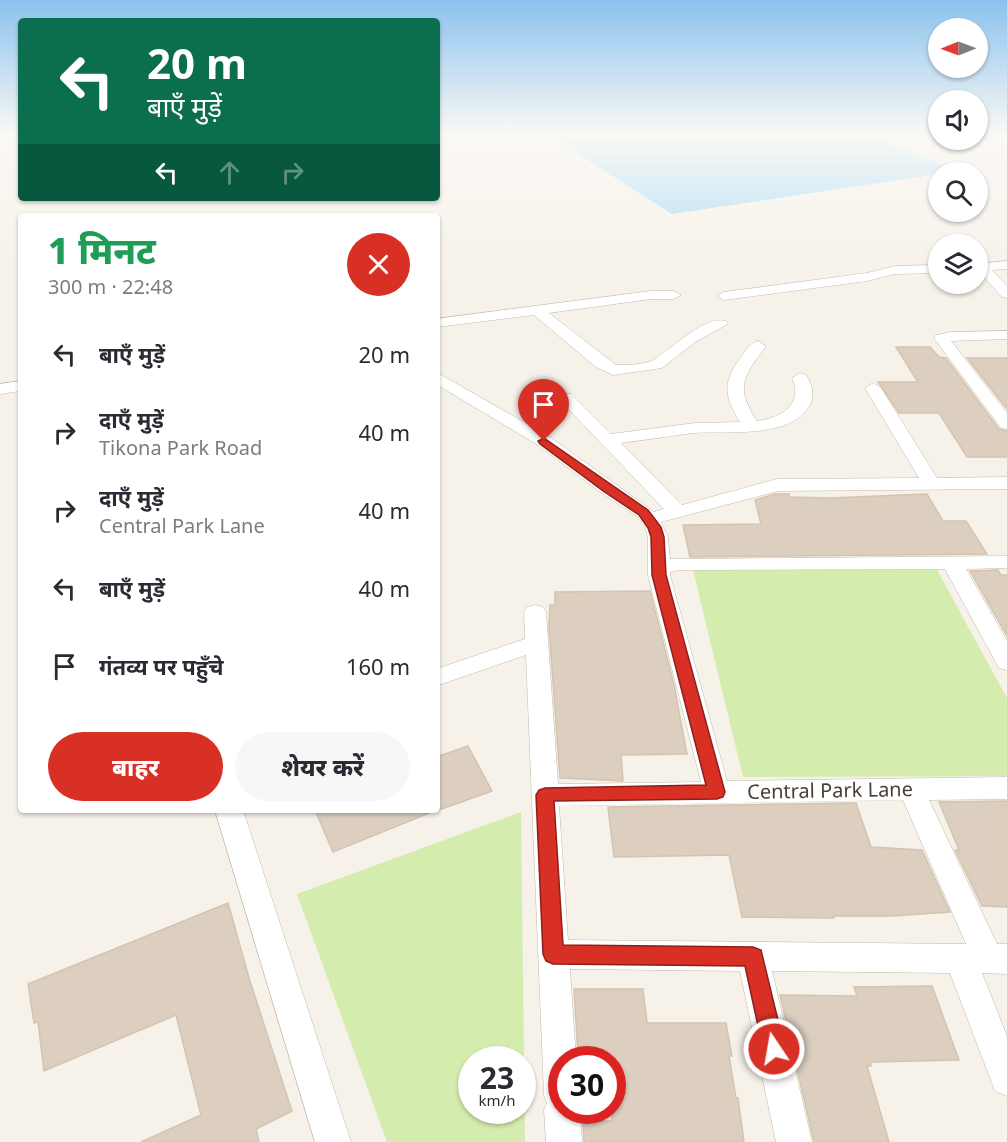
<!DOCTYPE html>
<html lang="hi">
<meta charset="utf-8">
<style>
body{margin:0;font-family:"Noto Sans","Noto Sans Devanagari",sans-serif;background:#f7f7f7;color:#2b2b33;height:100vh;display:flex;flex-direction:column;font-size:22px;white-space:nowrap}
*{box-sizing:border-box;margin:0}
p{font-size:20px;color:#7c7c81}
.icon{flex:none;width:33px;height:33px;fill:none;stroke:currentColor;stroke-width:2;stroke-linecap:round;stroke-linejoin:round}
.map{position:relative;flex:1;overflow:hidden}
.panel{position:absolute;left:18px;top:213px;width:422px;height:600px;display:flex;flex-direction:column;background:#fff;border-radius:6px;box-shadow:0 2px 4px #0004}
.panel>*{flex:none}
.banner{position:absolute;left:18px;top:18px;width:422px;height:183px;border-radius:6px;box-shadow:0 2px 4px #0004;background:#0b6e4f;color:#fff;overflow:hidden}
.needle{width:39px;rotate:269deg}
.tools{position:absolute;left:928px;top:18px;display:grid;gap:12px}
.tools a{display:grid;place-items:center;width:60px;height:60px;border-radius:50%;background:#fff;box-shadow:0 2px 4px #0004;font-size:30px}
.speed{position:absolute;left:458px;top:1046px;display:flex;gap:12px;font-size:30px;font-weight:700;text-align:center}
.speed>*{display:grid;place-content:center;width:78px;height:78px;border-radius:50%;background:#fff;box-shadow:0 2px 4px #0004;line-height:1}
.speed small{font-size:15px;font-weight:400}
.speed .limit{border:9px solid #d22;background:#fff;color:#111}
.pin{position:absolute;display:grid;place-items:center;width:51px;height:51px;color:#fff;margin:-62px -26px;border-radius:50% 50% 50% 0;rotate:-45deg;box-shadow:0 0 6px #0007}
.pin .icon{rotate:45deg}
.me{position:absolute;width:66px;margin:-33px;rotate:348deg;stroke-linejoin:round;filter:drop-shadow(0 0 4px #0008)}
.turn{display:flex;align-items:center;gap:21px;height:126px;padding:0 30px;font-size:27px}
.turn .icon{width:78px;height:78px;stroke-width:2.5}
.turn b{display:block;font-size:42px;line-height:51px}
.lanes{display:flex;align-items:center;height:57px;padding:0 30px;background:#0003;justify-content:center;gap:30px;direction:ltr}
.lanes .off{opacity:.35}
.round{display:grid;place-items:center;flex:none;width:63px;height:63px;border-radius:32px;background:#f7f7f7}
.summary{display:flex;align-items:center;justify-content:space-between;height:102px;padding:0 30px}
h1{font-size:36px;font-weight:800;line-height:45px;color:#1e9e55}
.primary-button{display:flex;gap:12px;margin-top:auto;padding:12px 30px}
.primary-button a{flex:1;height:69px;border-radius:36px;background:#d93025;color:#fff;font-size:24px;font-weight:800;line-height:69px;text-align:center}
.primary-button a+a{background:#f7f7f7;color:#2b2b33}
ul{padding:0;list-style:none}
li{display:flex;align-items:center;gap:18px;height:78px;padding:0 30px}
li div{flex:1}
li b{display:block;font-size:22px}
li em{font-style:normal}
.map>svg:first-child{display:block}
.green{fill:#d4edae;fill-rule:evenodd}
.water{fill:#a0d8f7}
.building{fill:#dccfc0;stroke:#d4c4af;stroke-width:1.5}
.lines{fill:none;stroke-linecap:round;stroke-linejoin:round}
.street-casing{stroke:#c2b9aa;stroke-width:1}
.street{fill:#fff;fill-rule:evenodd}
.route{fill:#d93025;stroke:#8d1f18;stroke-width:1.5}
.labels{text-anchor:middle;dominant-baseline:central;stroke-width:4.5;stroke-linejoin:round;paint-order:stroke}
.near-street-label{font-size:20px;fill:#4a4136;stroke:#fff}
</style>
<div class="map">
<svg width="1007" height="1142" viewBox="0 0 1007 1142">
<rect width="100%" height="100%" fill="#f6f1e9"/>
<path class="green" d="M 693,570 L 937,570 L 1007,698 L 1007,776 L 743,777 Z
M 521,812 L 525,1142 L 387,1142 L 297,894 ZM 471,1059 L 522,1059 L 522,1110 L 471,1110 Z"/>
<path class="water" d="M 547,134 L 867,134 L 958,171 L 672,214 Z"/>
<path class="building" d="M 896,347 L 930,347 L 939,357 L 946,358 L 999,429 L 1007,431 L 1007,457 L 967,457 L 939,413 L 899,413 L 878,382 L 918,382 Z
M 967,358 L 1007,358 L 1007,409 Z
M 775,494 L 789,494 L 789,497 L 830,498 L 927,494 L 943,521 L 966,521 L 987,554 L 690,557 L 683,525 L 761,524 L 755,500 Z
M 998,570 L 1001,575 L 1007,575 L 1007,636 L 970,571 Z
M 650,591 L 674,685 L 687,754 L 621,755 L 623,781 L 560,778 L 549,627 L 550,605 L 555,605 L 555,592 Z
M 468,746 L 492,791 L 436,811 L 436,757 Z
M 1007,801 L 1007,907 L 982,906 L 955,850 L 959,850 L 939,802 Z
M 856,803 L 871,847 L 922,850 L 950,912 L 892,916 L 833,916 L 834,918 L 742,917 L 729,855 L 614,857 L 608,807 Z
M 315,810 L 434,810 L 434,811 L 333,852 Z
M 228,903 L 249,978 L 292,1111 L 256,1129 L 259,1142 L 141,1142 L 201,1115 L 176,1015 L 44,1071 L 38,1022 L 34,1023 L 28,984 Z
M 932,986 L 959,1060 L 870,1062 L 871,1066 L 867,1066 L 889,1142 L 814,1142 L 780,995 L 857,996 L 854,987 Z
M 574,989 L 643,989 L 647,1023 L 726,1023 L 732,1056 L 729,1056 L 736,1098 L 738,1098 L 744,1142 L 584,1142 L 583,1121 L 612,1121 L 612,1054 L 578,1054 Z"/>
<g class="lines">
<defs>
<path id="street" d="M 1007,261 L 1007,269 L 992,270 L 1007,286 L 1007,298 L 1002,297 L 978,270 L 978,264 Z
M 939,265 L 939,273 L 895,274 L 867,281 L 724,300 L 717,296 L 724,292 L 867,273 L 895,266 Z
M 651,291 L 674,291 L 681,295 L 674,299 L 651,299 L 549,313 L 616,365 C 626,365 644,365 653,360 C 672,350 703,315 726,321 L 728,324 L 695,342 L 662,368 L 613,375 L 596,367 L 534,315 L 436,327 L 436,319 Z
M 1007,331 L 1007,339 L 951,341 L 1007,413 L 1007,429 L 1001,428 L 934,338 L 936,335 L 951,332 Z
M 758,341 L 766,346 C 744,376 734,386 757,421 C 781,418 804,404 792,378 L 800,373 L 806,375 C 812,384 815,394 810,405 C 790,440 727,430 694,433 C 669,436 645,440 621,443 L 682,505 L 777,479 L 919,478 L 865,388 L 873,383 L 881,388 L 937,478 L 1007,477 L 1007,489 L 778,491 L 661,522 L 668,537 L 670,559 L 1007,556 L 1007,568 L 966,569 L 1007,641 L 1007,670 L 999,668 L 945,569 L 678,570 L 670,572 L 670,575 L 727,781 L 1007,777 L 1007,799 L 929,800 L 997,944 L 1007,944 L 1007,974 L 982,973 L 1007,1036 L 1007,1096 L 995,1091 L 950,973 L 772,971 L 812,1142 L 776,1142 L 740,971 L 570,969 L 576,1059 L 561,1059 L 561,1110 L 580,1110 L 582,1142 L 546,1142 L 544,1110 L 547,1103 L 544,1095 L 526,655 L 436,686 L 436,669 L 525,639 L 524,612 L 527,607 L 535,605 L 543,607 L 546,612 L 558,784 L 701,782 L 648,575 L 648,537 L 645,527 L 637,516 L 600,492 L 538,445 L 436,384 L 436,372 L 550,437 L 654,512 L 664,509 L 557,397 L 559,394 L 571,394 L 611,434 L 695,423 L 740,422 C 724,396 722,382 741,357 C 746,350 750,343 758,341 ZM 903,800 L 966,944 L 568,940 L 559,806 Z
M 21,381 L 21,391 L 0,394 L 0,384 Z
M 215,810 L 243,810 L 351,1142 L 315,1142 Z"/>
</defs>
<use href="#street" class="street-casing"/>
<use href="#street" class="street"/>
</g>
<linearGradient id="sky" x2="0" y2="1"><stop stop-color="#8bc2ee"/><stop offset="0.46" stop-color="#fbf9f5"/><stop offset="1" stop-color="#fbf9f5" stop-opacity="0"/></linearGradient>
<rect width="1007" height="293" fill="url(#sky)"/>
<path class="route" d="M 544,438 L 648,510 L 661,527 L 664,537 L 666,575 L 725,792 L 723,797 L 717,799 L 554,801 L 563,945 L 753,947 L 761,950 L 785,1049 L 781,1057 L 774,1060 L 766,1057 L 763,1049 L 745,966 L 553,964 L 546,961 L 543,954 L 536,795 L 539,790 L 545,788 L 706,785 L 652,575 L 651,537 L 648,528 L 639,515 L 603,491 L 540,444 L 538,441 Z"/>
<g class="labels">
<g class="near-street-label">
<text transform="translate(830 790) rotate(-1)">Central Park Lane</text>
</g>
</g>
</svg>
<div class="tools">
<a><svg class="needle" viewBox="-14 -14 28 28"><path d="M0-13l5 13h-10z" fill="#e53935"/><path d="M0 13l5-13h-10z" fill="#7c7c81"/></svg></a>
<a><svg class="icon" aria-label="sound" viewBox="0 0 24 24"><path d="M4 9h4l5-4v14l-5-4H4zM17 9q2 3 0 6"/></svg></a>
<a><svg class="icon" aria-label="search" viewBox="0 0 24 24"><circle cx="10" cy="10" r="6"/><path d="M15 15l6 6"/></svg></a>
<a><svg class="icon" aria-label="layers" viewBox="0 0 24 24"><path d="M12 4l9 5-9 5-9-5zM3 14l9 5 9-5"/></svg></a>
</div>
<div class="speed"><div>23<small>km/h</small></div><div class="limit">30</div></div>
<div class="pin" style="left:544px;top:441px;background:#d93025"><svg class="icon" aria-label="arrive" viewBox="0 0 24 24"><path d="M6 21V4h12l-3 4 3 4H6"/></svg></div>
<svg class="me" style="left:774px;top:1049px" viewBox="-20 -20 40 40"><circle r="17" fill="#d93025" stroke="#fff" stroke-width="3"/><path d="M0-11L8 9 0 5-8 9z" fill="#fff"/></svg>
<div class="banner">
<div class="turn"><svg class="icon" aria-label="left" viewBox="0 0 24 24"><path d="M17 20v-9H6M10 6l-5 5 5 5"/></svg><div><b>20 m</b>बाएँ मुड़ें</div></div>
<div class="lanes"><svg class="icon" aria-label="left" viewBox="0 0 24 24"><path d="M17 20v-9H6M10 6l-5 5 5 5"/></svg><svg class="icon off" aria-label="ahead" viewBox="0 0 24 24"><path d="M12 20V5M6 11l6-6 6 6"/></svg><svg class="icon off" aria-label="right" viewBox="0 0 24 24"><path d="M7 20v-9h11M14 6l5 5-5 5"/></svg></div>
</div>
<section class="panel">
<div class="summary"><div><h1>1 मिनट</h1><p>300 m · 22:48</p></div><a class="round" style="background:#d93025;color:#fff"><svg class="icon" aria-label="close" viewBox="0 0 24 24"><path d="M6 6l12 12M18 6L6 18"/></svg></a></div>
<ul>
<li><svg class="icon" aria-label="left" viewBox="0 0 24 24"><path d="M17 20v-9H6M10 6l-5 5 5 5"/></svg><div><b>बाएँ मुड़ें</b></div><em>20 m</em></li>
<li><svg class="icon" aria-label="right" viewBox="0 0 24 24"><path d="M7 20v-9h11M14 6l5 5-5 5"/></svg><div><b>दाएँ मुड़ें</b><p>Tikona Park Road</p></div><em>40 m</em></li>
<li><svg class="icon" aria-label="right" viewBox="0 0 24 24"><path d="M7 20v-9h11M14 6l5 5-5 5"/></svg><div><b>दाएँ मुड़ें</b><p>Central Park Lane</p></div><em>40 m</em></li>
<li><svg class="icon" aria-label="left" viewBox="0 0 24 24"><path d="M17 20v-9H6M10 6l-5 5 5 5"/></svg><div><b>बाएँ मुड़ें</b></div><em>40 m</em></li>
<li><svg class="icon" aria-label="arrive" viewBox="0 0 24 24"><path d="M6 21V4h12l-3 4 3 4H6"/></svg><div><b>गंतव्य पर पहुँचे</b></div><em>160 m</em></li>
</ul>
<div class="primary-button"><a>बाहर</a><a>शेयर करें</a></div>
</section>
</div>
